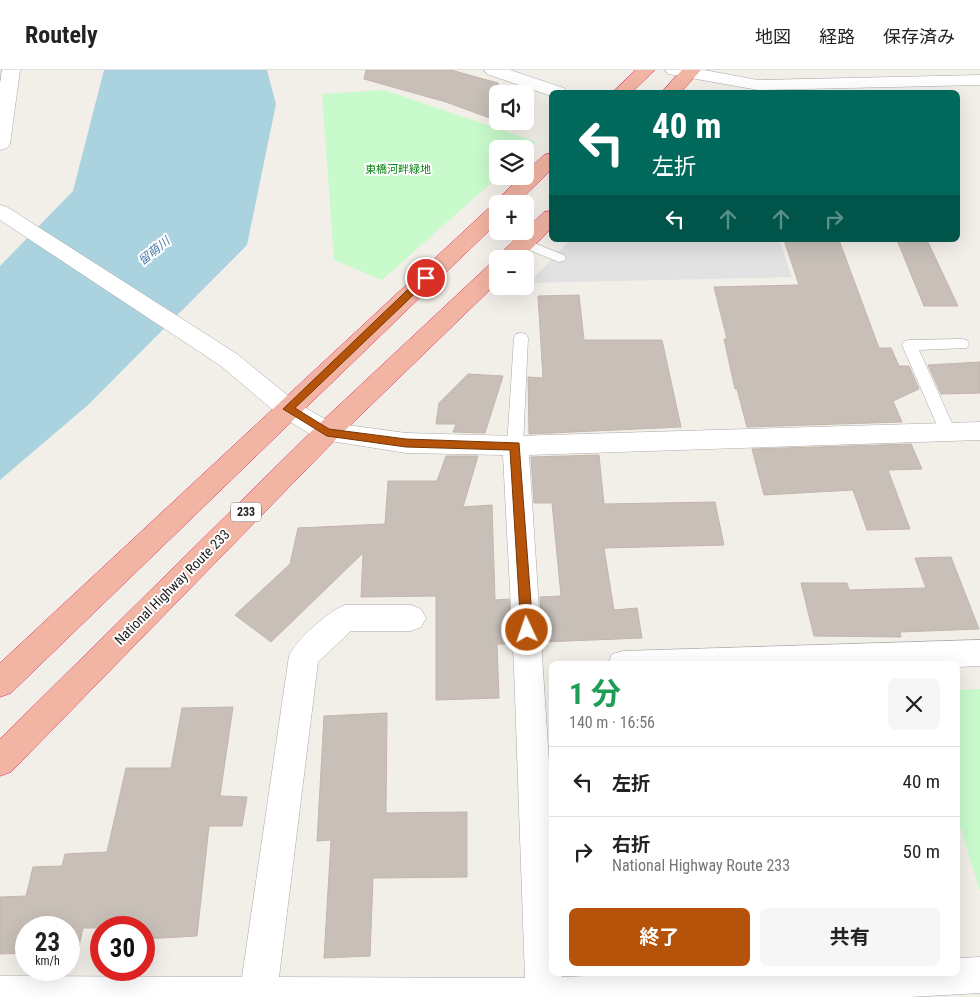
<!DOCTYPE html>
<html lang="ja">
<meta charset="utf-8">
<style>
body{margin:0;font-family:"Roboto Condensed","Noto Sans JP",sans-serif;background:#f6f6f6;color:#222;height:100vh;display:flex;flex-direction:column;font-size:19px;white-space:nowrap}
*{box-sizing:border-box;margin:0}
p{font-size:16px;color:#767676}
.icon{flex:none;width:28px;height:28px;fill:none;stroke:currentColor;stroke-width:2;stroke-linecap:round;stroke-linejoin:round}
.map{position:relative;flex:1;overflow:hidden}
.drawer{position:absolute;left:549px;top:591px;width:411px;height:315px;display:flex;flex-direction:column;background:#fff;border-radius:8px;box-shadow:0 5px 20px #0002}
.drawer>*{flex:none}
.hud{position:absolute;left:549px;top:20px;width:411px;height:152px;border-radius:8px;box-shadow:0 5px 20px #0002;background:#00695c;color:#fff;overflow:hidden}
.buttons{position:absolute;left:489px;top:15px;display:grid;gap:10px}
.buttons a{display:grid;place-items:center;width:45px;height:45px;border-radius:8px;background:#fff;box-shadow:0 5px 20px #0002;font-size:25px}
.speed{position:absolute;left:15px;top:846px;display:flex;gap:10px;font-size:25px;font-weight:700;text-align:center}
.speed>*{display:grid;place-content:center;width:65px;height:65px;border-radius:50%;background:#fff;box-shadow:0 5px 20px #0002;line-height:1}
.speed small{font-size:12px;font-weight:400}
.speed .limit{border:8px solid #d22;background:#fff;color:#111}
.pin{position:absolute;display:grid;place-items:center;width:42px;height:42px;color:#fff;margin:-21px;border:2px solid #fff;border-radius:50%;box-shadow:0 1px 5px #0007}
.me{position:absolute;width:55px;margin:-28px;rotate:357deg;stroke-linejoin:round;filter:drop-shadow(0 0 4px #0008)}
.turn{display:flex;align-items:center;gap:18px;height:105px;padding:0 20px;font-size:22px}
.turn .icon{width:65px;height:65px;stroke-width:2.5}
.turn b{display:block;font-size:35px;line-height:42px}
.lanes{display:flex;align-items:center;height:48px;padding:0 20px;background:#0003;justify-content:center;gap:25px;direction:ltr}
.lanes .off{opacity:.35}
.round{display:grid;place-items:center;flex:none;width:52px;height:52px;border-radius:8px;background:#f6f6f6}
.head{display:flex;align-items:center;justify-content:space-between;height:85px;padding:0 20px}
h1{font-size:30px;font-weight:700;line-height:38px;color:#1e9e55}
.action{display:flex;gap:10px;margin-top:auto;padding:10px 20px}
.action a{flex:1;height:58px;border-radius:8px;background:#b45309;color:#fff;font-size:20px;font-weight:700;line-height:58px;text-align:center}
.action a+a{background:#f6f6f6;color:#222}
ul{padding:0;list-style:none}
li{display:flex;align-items:center;gap:15px;height:70px;padding:0 20px;border-top:1px solid #e0e0e0}
li div{flex:1}
li b{display:block;font-size:19px}
li em{font-style:normal}
header{display:flex;align-items:center;gap:30px;box-sizing:border-box;height:70px;padding:0 25px;background:#fff;border-bottom:1px solid #e0e0e0}
header strong{font-size:24px}
nav{display:flex;gap:28px;margin-inline-start:auto;font-size:18px}
.map>svg:first-child{display:block}
.park{fill:#c8facc}
.parking{fill:#e2e2e2}
.water{fill:#aad3df}
.building{fill:#c7bfb8;stroke:#c4b6ab}
.lines{fill:none;stroke-linecap:round;stroke-linejoin:round}
.service-casing{stroke:#a9a9a9;stroke-width:1}
.minor-casing{stroke:#a9a9a9;stroke-width:1}
.trunk-casing{stroke:#dc2a67;stroke-width:1}
.service{fill:#fff;fill-rule:evenodd}
.minor{fill:#fff;fill-rule:evenodd}
.trunk{fill:#f2b4a3;fill-rule:evenodd}
.route{fill:#b45309;stroke:#753606}
.labels{text-anchor:middle;dominant-baseline:central;stroke-width:4;stroke-linejoin:round;paint-order:stroke}
.far-park-label{font-size:11px;fill:#0c8416;stroke:#fff}
.far-water-label{font-size:12px;font-style:italic;fill:#4a7aab;stroke:#fff}
.shield{fill:#fff;stroke:#646464;stroke-width:1}
.shield-label{font-size:12px;font-weight:bold;fill:#222}
.street-label{font-size:14px;fill:#222;stroke:#fff}
</style>
<header>
<strong>Routely</strong>
<nav><a>地図</a><a>経路</a><a>保存済み</a></nav>
</header>
<div class="map">
<svg width="980" height="927" viewBox="0 0 980 927">
<rect width="100%" height="100%" fill="#f2efe9"/>
<path class="park" d="M 384,20 L 537,72 L 525,83 L 525,79 L 498,79 L 499,106 L 382,210 L 334,190 L 322,24 Z
M 980,619 L 980,821 L 958,750 L 958,620 Z"/>
<path class="parking" d="M 570,170 L 779,170 L 792,207 L 529,213 Z"/>
<path class="water" d="M 104,0 L 267,0 L 276,34 L 247,175 L 88,335 L 0,410 L 0,196 L 73,121 Z"/>
<path class="building" d="M 366,0 L 451,0 L 498,13 L 498,51 L 446,32 L 364,9 Z
M 784,170 L 839,170 L 879,278 L 891,278 L 899,296 L 909,296 L 919,319 L 893,331 L 902,352 L 747,357 L 737,319 L 735,319 L 724,269 L 727,269 L 714,217 L 799,215 Z
M 897,170 L 927,170 L 958,236 L 924,236 Z
M 579,225 L 584,270 L 662,270 L 681,357 L 529,364 L 528,307 L 543,308 L 538,226 Z
M 980,292 L 980,323 L 941,324 L 928,295 Z
M 468,304 L 503,306 L 485,363 L 453,362 L 456,354 L 436,354 L 439,333 Z
M 911,374 L 922,399 L 888,400 L 910,459 L 867,460 L 853,420 L 764,425 L 752,379 Z
M 599,385 L 604,434 L 715,432 L 724,475 L 604,478 L 614,540 L 637,538 L 642,568 L 543,572 L 540,527 L 561,526 L 552,433 L 534,433 L 531,387 Z
M 446,386 L 478,386 L 463,437 L 492,435 L 495,530 L 509,529 L 511,574 L 497,574 L 499,628 L 436,630 L 436,526 L 361,527 L 363,483 L 271,572 L 235,545 L 290,494 L 298,458 L 385,454 L 388,411 L 437,411 Z
M 951,487 L 979,559 L 900,562 L 901,567 L 814,566 L 801,513 L 847,513 L 849,520 L 926,518 L 915,488 Z
M 233,637 L 220,726 L 247,727 L 242,756 L 209,756 L 197,866 L 144,869 L 144,858 L 83,858 L 78,881 L 69,882 L 69,858 L 26,858 L 26,883 L 0,884 L 0,827 L 26,826 L 33,797 L 62,796 L 65,784 L 107,782 L 126,698 L 171,698 L 182,638 Z
M 387,643 L 386,743 L 467,742 L 467,807 L 373,808 L 370,886 L 324,888 L 331,770 L 317,771 L 324,646 Z"/>
<g class="lines">
<defs>
<path id="service" d="M 524,169 L 564,185 L 566,188 L 564,191 L 559,192 L 519,176 L 517,173 L 519,170 Z
M 521,263 L 526,264 L 528,268 L 523,376 L 521,380 L 515,382 L 509,380 L 507,376 L 514,268 L 516,264 Z
M 962,269 L 967,270 L 969,274 L 967,278 L 919,280 L 956,362 L 954,366 L 948,368 L 942,366 L 940,362 L 902,275 L 904,271 L 909,270 Z"/>
<path id="minor" d="M 2,0 L 20,0 L 10,74 L 7,78 L 0,80 L 0,14 Z
M 484,0 L 510,0 L 564,18 L 567,22 L 551,22 L 551,26 L 487,4 Z
M 665,0 L 704,0 L 758,10 L 980,5 L 980,15 L 758,20 L 674,5 L 668,4 Z
M 0,135 L 7,137 L 237,284 L 297,333 L 332,353 L 406,363 L 515,366 L 980,352 L 980,370 L 529,385 L 551,723 L 551,904 L 561,904 L 562,907 L 636,904 L 958,904 L 958,888 L 980,887 L 980,923 L 910,927 L 0,927 L 0,906 L 242,907 L 289,586 C 297,569 327,542 345,535 L 411,535 L 421,539 L 426,548 L 421,557 L 411,561 L 351,561 L 318,592 L 279,907 L 525,908 L 514,597 L 503,385 L 406,383 L 318,369 L 279,345 L 221,296 L 0,150 Z
M 980,570 L 980,596 L 958,597 L 958,594 L 608,594 L 612,584 L 623,581 Z"/>
<path id="trunk" d="M 636,0 L 655,0 L 632,22 L 613,22 Z
M 682,0 L 701,0 L 681,22 L 662,22 Z
M 551,83 L 551,100 L 516,134 L 498,134 L 498,152 L 11,623 L 0,627 L 0,593 L 491,136 L 494,135 L 497,130 L 521,106 L 525,106 L 525,103 L 544,85 Z
M 551,141 L 551,159 L 521,189 L 498,190 L 500,184 L 544,142 Z
M 498,192 L 498,212 L 336,369 L 11,702 L 0,706 L 0,669 L 318,355 L 490,194 Z"/>
</defs>
<use href="#service" class="service-casing"/>
<use href="#minor" class="minor-casing"/>
<use href="#trunk" class="trunk-casing"/>
<use href="#service" class="service"/>
<use href="#minor" class="minor"/>
<use href="#trunk" class="trunk"/>
</g>
<path class="route" d="M 426,205 L 430,208 L 429,210 L 295,338 L 329,359 L 406,369 L 519,373 L 533,560 L 531,564 L 527,565 L 522,564 L 521,560 L 510,380 L 406,377 L 327,366 L 283,339 L 422,206 Z"/>
<g class="labels">
<g class="far-park-label">
<text x="398" y="99">東橋河畔緑地</text>
</g>
<g class="far-water-label">
<text transform="translate(154 181) rotate(-39)">留萌川</text>
</g>
<rect class="shield" x="231" y="432.5" width="30" height="19" rx="4"/>
<g class="shield-label">
<text x="246" y="442">233</text>
</g>
<g class="street-label">
<text transform="translate(172 517) rotate(-45)">National Highway Route 233</text>
</g>
</g>
</svg>
<div class="buttons">
<a><svg class="icon" aria-label="sound" viewBox="0 0 24 24"><path d="M4 9h4l5-4v14l-5-4H4zM17 9q2 3 0 6"/></svg></a>
<a><svg class="icon" aria-label="layers" viewBox="0 0 24 24"><path d="M12 4l9 5-9 5-9-5zM3 14l9 5 9-5"/></svg></a>
<a>+</a>
<a>−</a>
</div>
<div class="speed"><div>23<small>km/h</small></div><div class="limit">30</div></div>
<div class="pin" style="left:426px;top:208px;background:#d93025"><svg class="icon" aria-label="arrive" viewBox="0 0 24 24"><path d="M6 21V4h12l-3 4 3 4H6"/></svg></div>
<svg class="me" style="left:527px;top:560px" viewBox="-20 -20 40 40"><circle r="17" fill="#b45309" stroke="#fff" stroke-width="3"/><path d="M0-11L8 9 0 5-8 9z" fill="#fff"/></svg>
<div class="hud">
<div class="turn"><svg class="icon" aria-label="left" viewBox="0 0 24 24"><path d="M17 20v-9H6M10 6l-5 5 5 5"/></svg><div><b>40 m</b>左折</div></div>
<div class="lanes"><svg class="icon" aria-label="left" viewBox="0 0 24 24"><path d="M17 20v-9H6M10 6l-5 5 5 5"/></svg><svg class="icon off" aria-label="ahead" viewBox="0 0 24 24"><path d="M12 20V5M6 11l6-6 6 6"/></svg><svg class="icon off" aria-label="ahead" viewBox="0 0 24 24"><path d="M12 20V5M6 11l6-6 6 6"/></svg><svg class="icon off" aria-label="right" viewBox="0 0 24 24"><path d="M7 20v-9h11M14 6l5 5-5 5"/></svg></div>
</div>
<section class="drawer">
<div class="head"><div><h1>1 分</h1><p>140 m · 16:56</p></div><a class="round"><svg class="icon" aria-label="close" viewBox="0 0 24 24"><path d="M6 6l12 12M18 6L6 18"/></svg></a></div>
<ul>
<li><svg class="icon" aria-label="left" viewBox="0 0 24 24"><path d="M17 20v-9H6M10 6l-5 5 5 5"/></svg><div><b>左折</b></div><em>40 m</em></li>
<li><svg class="icon" aria-label="right" viewBox="0 0 24 24"><path d="M7 20v-9h11M14 6l5 5-5 5"/></svg><div><b>右折</b><p>National Highway Route 233</p></div><em>50 m</em></li>
</ul>
<div class="action"><a>終了</a><a>共有</a></div>
</section>
</div>
